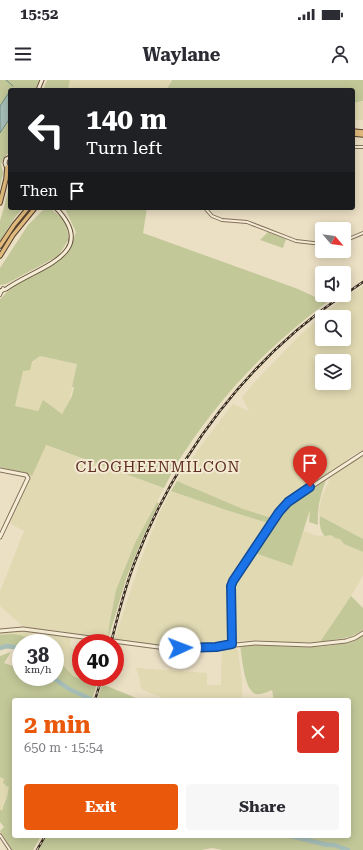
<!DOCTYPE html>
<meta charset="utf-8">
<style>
body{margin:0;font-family:"Roboto Serif",serif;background:#f7f7f7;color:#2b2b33;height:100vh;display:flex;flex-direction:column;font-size:15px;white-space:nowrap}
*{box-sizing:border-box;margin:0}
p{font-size:13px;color:#7c7c81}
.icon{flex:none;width:22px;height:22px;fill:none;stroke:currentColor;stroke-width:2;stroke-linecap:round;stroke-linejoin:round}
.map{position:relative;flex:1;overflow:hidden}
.drawer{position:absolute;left:12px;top:618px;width:339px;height:140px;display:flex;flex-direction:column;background:#fff;border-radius:4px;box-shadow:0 2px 10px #0003}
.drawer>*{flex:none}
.banner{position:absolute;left:8px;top:8px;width:347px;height:122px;border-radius:4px;box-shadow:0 2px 10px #0003;background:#202124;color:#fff;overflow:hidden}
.needle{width:26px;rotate:118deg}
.fabs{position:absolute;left:315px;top:142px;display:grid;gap:8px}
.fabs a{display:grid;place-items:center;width:36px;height:36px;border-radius:4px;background:#fff;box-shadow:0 2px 10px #0003;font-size:20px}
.speed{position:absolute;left:12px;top:554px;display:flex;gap:8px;font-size:20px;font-weight:700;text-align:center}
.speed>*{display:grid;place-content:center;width:52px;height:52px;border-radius:50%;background:#fff;box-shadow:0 2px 10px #0003;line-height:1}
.speed small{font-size:10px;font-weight:400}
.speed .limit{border:6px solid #d22;background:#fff;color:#111}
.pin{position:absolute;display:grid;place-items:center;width:34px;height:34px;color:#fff;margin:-41px -17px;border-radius:50% 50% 50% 0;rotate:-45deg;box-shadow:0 0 4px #0007}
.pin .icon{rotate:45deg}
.me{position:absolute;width:44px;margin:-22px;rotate:88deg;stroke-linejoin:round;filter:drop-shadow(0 0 3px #0008)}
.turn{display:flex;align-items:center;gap:14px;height:84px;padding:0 12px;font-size:18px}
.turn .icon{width:52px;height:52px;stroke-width:2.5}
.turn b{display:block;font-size:28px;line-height:34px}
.then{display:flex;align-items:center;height:38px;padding:0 12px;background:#0003;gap:8px;font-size:15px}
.round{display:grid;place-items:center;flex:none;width:42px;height:42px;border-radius:4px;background:#f7f7f7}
.headline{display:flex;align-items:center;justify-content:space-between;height:68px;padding:0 12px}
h1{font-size:24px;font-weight:700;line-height:30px;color:#ea580c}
.cta{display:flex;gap:8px;margin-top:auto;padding:8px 12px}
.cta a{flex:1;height:46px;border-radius:4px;background:#ea580c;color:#fff;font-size:16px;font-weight:700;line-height:46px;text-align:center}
.cta a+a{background:#f7f7f7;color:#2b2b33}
.status{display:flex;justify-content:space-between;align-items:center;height:28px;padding:0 20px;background:#fff;direction:ltr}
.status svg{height:11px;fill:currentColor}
header{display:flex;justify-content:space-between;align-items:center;height:52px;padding:0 12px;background:#fff;font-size:18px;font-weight:700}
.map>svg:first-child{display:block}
.farmland{fill:#e0d9b2;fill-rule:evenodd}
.green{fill:#c3c899;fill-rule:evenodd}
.water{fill:#a6beb7;stroke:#6d8c84}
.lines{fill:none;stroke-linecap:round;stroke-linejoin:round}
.stream{stroke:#6d8c84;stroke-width:1}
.river{stroke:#a6beb7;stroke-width:4.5}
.minor-casing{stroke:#84715c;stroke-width:4}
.tertiary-casing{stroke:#84715c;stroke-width:5}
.secondary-casing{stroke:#66533f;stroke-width:5}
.trunk-casing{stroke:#524030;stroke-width:5.5}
.minor{stroke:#f6edd6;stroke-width:2}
.tertiary{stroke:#f6edd6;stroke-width:3}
.secondary{stroke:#f6edd6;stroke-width:3}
.trunk{stroke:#e0ba7c;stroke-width:3.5}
.rail-casing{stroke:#352a1f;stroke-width:2.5}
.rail{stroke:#f3ead3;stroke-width:1;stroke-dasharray:3;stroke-linecap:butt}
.route-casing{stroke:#114b97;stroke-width:10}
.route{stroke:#1a73e8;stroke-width:7}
.labels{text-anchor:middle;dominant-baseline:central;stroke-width:4;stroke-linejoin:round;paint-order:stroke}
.quarter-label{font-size:15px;letter-spacing:1px;fill:#5f2e21;stroke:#f3ead3}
</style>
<div class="status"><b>15:52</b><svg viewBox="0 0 49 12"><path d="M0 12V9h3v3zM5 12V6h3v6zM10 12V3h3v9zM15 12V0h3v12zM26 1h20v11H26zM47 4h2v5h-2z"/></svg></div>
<header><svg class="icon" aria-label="menu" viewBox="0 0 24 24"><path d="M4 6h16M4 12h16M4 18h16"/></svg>Waylane<svg class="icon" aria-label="person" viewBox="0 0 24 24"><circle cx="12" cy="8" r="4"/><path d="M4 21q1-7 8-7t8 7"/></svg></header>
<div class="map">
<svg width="363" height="770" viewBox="0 0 363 770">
<rect width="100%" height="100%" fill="#ebdfc4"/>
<path class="farmland" d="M 70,0 L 171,0 L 165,10 L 68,10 Z
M 363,22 L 363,40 L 353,40 L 353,23 Z
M 363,206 L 363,370 L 352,375 L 341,385 L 282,425 L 272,438 L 243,429 L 177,401 L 203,363 L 233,324 L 249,331 L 242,317 L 253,304 L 297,258 L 326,232 L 347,216 ZM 322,237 L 344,237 L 344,259 L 322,259 ZM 322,281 L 344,281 L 344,303 L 322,303 Z
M 40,276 L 77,284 L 70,319 L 62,334 L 43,321 L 38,331 L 15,326 L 23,291 Z
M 45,365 L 164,408 L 135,463 L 116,510 L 109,546 L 108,559 L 25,548 L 0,526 L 0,512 L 24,451 L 10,443 Z
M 363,374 L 363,459 L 319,435 L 321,419 L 331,396 Z
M 171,411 L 226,430 L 268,443 L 230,501 L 229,542 L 230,557 L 226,563 L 213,565 L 163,566 L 140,564 L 115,558 L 140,482 L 159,434 Z
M 303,451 L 317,456 L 331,455 L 340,459 L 344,464 L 363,472 L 363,495 L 351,516 L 320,562 L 279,562 L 259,560 L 235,561 L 234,548 L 235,502 L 255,473 L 292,486 Z
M 11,551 L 22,551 L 71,557 L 70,566 L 74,570 L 81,574 L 80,599 L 73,596 L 55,576 L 55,563 L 44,563 L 20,555 L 0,555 L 0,553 Z
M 233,566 L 238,570 L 242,601 L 242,620 L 167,620 L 141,609 L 140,599 L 136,588 L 207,593 L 207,605 L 221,605 L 222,567 Z
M 0,697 L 4,699 L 9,708 L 7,712 L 7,717 L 3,722 L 3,730 L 0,730 Z"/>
<path class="green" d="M 0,0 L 39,0 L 35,10 L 10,10 L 10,72 L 6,75 L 1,84 L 3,93 L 0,107 Z
M 47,0 L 70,0 L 68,10 L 43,10 Z
M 172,0 L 363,0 L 363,21 L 353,23 L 353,10 L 166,10 Z
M 10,105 L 10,128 L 23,128 L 16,136 L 0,161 L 0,141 Z
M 45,128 L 50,128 L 65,141 L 69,159 L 58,176 L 6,204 L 0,205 L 0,188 L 28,145 Z
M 66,128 L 147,128 L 143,153 L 298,209 L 326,222 L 326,223 C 269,266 225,311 185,371 C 177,382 171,395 164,408 L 46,365 L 32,396 L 28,394 L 0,387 L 0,219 L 6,213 L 15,205 L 54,184 L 66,175 L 70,170 L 76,152 L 65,129 ZM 40,276 L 77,284 L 72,307 L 74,307 L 72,316 L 62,334 L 43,320 L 38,331 L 15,326 L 23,291 L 30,290 L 32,282 Z
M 268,152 L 286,159 L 283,168 L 260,160 Z
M 325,399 L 326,400 C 320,415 317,429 318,445 L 309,442 L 310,430 L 292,486 L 255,473 L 282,432 L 281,431 L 296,418 Z
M 177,401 L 243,429 L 272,438 L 268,443 L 226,430 L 171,411 Z
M 157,422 L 159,423 L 143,457 L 127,496 L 108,559 L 109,546 L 116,510 L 135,463 Z
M 320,436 L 363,459 L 363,472 L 344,464 L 340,459 L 335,458 L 331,455 L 325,456 C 320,452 319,442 320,436 Z
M 351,516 L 363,528 L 363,550 L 350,557 L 320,562 Z
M 12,554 L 20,555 L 44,563 L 21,563 L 21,569 L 14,567 L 0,570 L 0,555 Z
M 363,555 L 363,770 L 348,770 L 335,765 L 345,770 L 223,770 L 212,768 L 201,770 L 39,770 L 46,756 L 349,756 L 349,620 L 274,620 L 272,610 C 267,612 261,615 256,614 C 244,611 242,576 240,565 C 279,564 329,575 363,555 Z
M 11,572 L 4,583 L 16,587 L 21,583 L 21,597 L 55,597 L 55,576 L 73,596 L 80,599 L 81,597 L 94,599 L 95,597 L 99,597 L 92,620 L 14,620 L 14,756 L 41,756 L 33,770 L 12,770 L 0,751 L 4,747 L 0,742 L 0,730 L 3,730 C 3,724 5,722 7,717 C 8,714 7,711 9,708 L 3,703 L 4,699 L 0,697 L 0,576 Z
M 102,604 L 141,620 L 97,620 Z"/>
<path class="water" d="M 10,11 L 10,38 L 0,53 L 0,26 Z"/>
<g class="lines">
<path class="stream" d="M 6,0 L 13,6"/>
<path class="river" d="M 0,568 L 6,566 L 21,568
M 52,597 L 69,609 L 93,620
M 291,756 L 327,765 L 334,765 L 348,770"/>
<defs>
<path id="minor" d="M 353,67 L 363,67
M 205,128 L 212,136 L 222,140 L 247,142 L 296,161 L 322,164
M 344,161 L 363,153
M 0,215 L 3,208
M 0,755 L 10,770"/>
<path id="tertiary" d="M 0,390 L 26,395 L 28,398 L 0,457
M 0,551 L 23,549 L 166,568 L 216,567 L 255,563 L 310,565 L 346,561 L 355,558 L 363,553
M 232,564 L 231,506 L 233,501 C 251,474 266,445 288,422 L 363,373"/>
<path id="secondary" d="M 38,10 L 42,0
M 10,77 L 6,79 L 5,83 L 6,86 L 10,88
M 0,211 L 6,209 C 36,187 101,175 56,128"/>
<path id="trunk" d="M 353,51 L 363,52
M 353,54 L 363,55
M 0,123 L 6,99 L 7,87
M 0,166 L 14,145 L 28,128
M 0,176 L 13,155 L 35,128"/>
</defs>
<use href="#minor" class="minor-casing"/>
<use href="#tertiary" class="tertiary-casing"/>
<use href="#secondary" class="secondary-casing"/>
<use href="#trunk" class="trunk-casing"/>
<use href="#minor" class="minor"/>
<use href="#tertiary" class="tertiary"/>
<use href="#secondary" class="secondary"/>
<use href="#trunk" class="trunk"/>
<defs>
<path id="rail" d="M 344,215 L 363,202
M 111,563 C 118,535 125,506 136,479 C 177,373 249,279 343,215
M 95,620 L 102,597
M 37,770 L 45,756"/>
</defs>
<use href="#rail" class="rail-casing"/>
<use href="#rail" class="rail"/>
</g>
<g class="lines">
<defs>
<path id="route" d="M 180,568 L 216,567 L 232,564 L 231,506 L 233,501 L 279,432 L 288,422 L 310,407"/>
</defs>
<use href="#route" class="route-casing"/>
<use href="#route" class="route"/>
</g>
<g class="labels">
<g class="quarter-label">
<text x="158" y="387">CLOGHEENMILCON</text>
</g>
</g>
</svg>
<div class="fabs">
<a><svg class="needle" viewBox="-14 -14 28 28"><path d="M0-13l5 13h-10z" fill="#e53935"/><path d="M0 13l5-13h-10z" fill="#7c7c81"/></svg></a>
<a><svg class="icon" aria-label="sound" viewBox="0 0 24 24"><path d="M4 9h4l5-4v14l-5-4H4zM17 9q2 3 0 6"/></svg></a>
<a><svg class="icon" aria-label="search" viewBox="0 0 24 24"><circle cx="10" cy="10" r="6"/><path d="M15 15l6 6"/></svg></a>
<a><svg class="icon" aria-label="layers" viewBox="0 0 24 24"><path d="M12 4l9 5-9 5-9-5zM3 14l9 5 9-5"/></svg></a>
</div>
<div class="speed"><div>38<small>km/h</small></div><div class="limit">40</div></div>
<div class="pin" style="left:310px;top:407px;background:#d93025"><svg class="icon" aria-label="arrive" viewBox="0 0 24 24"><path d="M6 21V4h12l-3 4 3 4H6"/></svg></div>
<svg class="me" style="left:180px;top:568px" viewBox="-20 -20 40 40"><circle r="19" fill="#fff"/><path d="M0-13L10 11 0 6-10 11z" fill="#1a73e8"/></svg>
<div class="banner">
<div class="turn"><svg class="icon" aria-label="left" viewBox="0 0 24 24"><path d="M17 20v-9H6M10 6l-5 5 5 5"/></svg><div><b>140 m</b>Turn left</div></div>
<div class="then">Then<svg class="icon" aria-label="arrive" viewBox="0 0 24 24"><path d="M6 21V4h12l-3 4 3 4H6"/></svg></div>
</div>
<section class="drawer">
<div class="headline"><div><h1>2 min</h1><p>650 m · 15:54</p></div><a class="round" style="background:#d93025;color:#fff"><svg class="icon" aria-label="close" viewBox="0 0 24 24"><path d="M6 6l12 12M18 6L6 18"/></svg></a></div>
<div class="cta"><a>Exit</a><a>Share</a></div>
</section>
</div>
